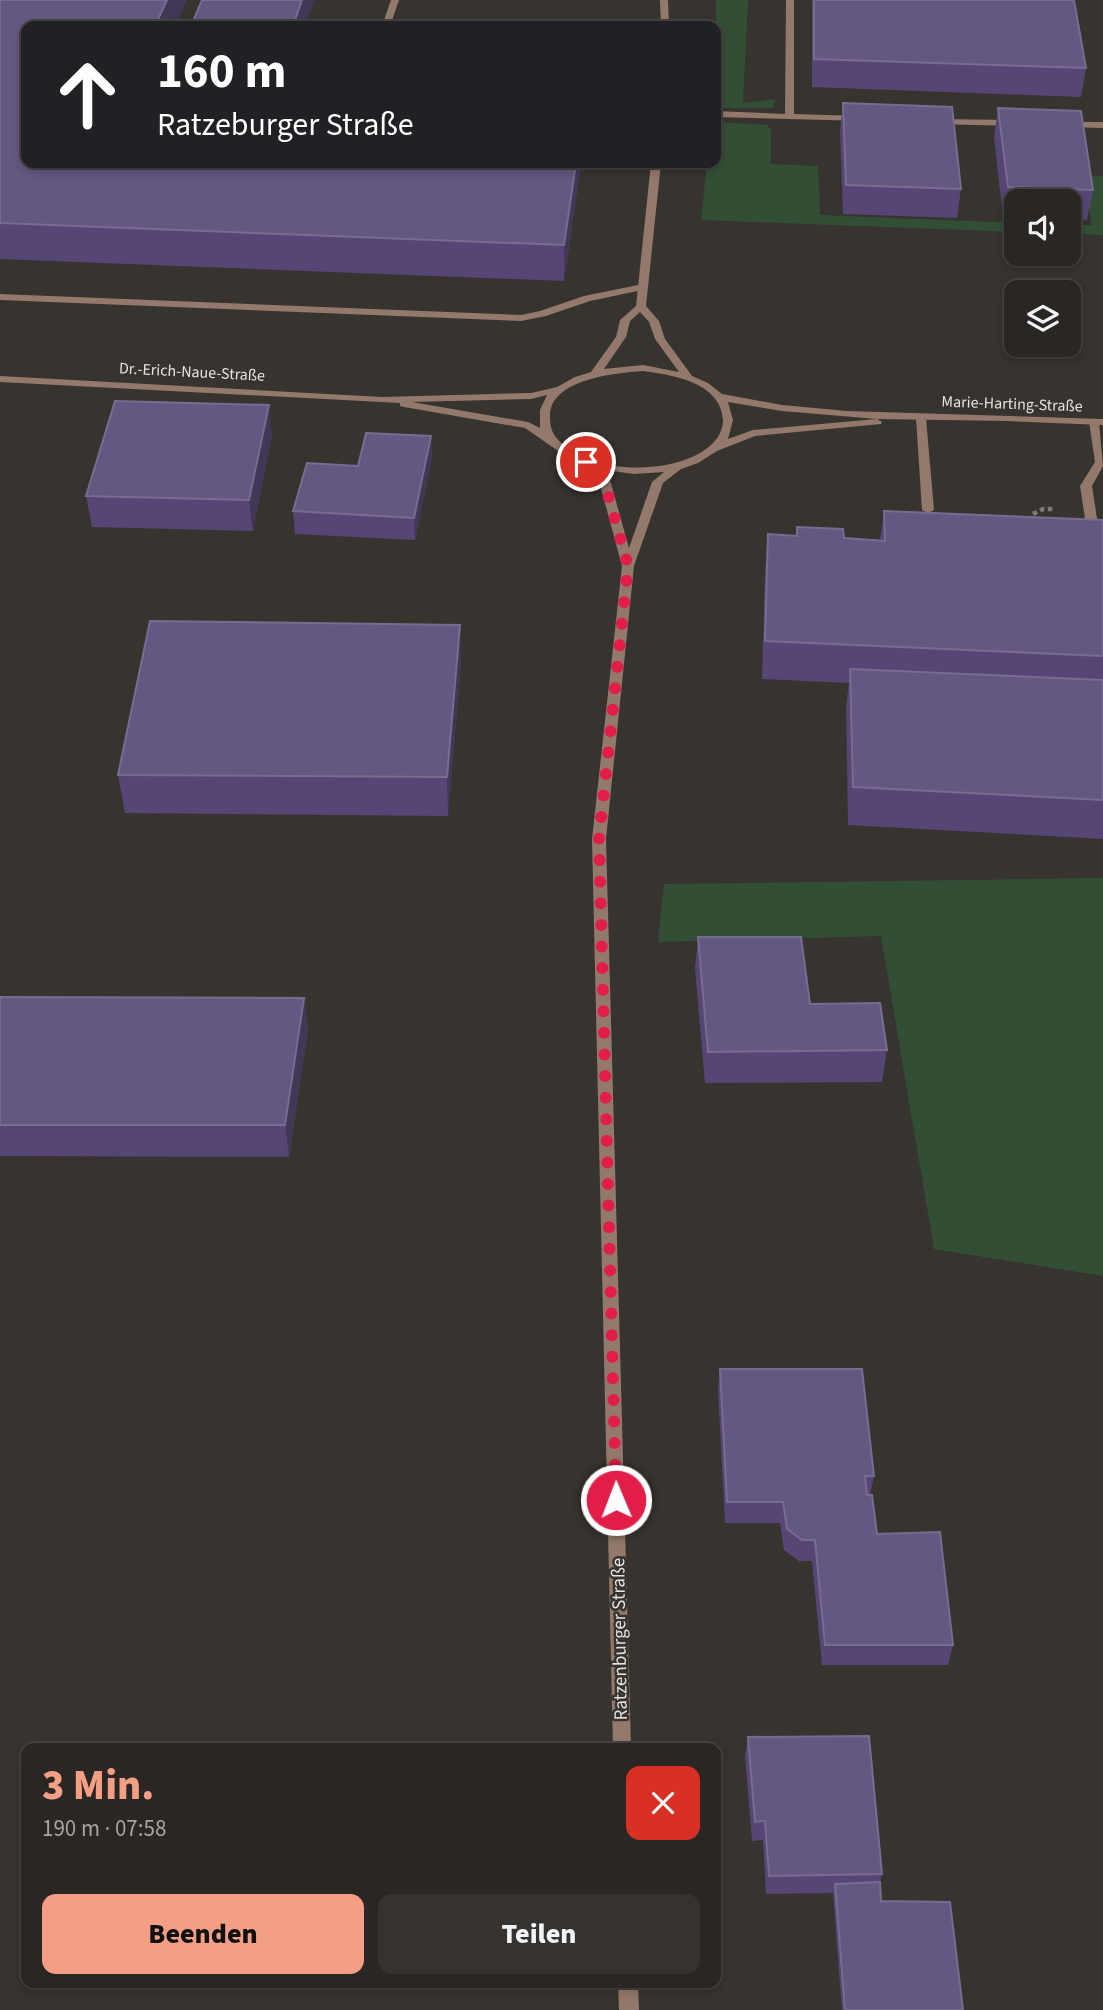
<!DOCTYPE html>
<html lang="de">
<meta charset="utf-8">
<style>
body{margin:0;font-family:"Source Sans 3",sans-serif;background:#353230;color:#f1f3f6;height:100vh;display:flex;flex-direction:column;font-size:26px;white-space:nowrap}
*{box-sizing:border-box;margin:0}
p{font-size:23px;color:#a5a5a6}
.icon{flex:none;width:38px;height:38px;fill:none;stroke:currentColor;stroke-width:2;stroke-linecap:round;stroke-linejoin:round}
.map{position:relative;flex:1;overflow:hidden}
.drawer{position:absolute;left:21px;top:1743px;width:700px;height:245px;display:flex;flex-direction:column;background:#292623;border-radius:14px;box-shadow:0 4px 10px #0003,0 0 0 2px #454341}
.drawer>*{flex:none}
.banner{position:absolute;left:21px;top:21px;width:700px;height:147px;border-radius:14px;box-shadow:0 4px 10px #0003,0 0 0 2px #454341;background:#202124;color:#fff;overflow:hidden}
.controls{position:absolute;left:1004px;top:189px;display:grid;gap:14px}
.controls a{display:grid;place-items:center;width:77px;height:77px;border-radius:14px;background:#292623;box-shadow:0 4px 10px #0003,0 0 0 2px #454341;font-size:35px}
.pin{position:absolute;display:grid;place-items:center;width:60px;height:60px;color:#fff;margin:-30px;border:4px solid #fff;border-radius:50%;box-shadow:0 2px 7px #0007}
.me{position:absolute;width:77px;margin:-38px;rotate:359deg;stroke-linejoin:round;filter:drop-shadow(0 0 5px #0008)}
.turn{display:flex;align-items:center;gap:24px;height:147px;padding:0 21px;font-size:32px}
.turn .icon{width:91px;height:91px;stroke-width:2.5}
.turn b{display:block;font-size:49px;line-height:60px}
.round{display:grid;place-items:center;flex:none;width:74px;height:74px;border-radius:14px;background:#353230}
.summary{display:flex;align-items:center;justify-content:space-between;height:119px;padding:0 21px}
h1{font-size:42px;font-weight:800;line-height:52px;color:#f39f85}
.button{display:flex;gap:14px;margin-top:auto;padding:14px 21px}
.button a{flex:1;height:80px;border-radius:14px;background:#f39f85;color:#111;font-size:28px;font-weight:800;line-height:80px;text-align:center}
.button a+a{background:#353230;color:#f1f3f6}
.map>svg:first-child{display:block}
.green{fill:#324f36}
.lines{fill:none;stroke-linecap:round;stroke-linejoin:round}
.path{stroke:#7e7b77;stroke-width:4.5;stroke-dasharray:4.5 3.5;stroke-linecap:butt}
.lane{fill:#93796b;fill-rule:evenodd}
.street{fill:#93796b;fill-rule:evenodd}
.wall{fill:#554676}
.shaded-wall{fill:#423755}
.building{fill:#645781;stroke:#786c90;stroke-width:2}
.route{stroke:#e11d48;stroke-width:12;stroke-dasharray:0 21.6}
.labels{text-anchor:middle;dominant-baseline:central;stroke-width:5;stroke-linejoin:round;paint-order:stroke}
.far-street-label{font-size:16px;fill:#e4e2df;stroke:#37332f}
.street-label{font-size:19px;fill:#e4e2df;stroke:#37332f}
</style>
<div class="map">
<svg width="1103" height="2010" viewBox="0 0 1103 2010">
<rect width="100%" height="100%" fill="#37332f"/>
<path class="green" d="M 716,0 L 748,0 L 743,103 L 775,99 L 772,108 L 716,108 Z
M 716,122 L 767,125 L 771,130 L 771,164 L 818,166 L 820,215 L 1017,223 L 1017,232 L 701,220 L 707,163 L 716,163 Z
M 1089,175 L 1103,176 L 1103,235 L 1069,233 L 1069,225 L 1092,225 L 1084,177 Z
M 1103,878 L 1103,1276 L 934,1249 L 881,936 L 658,942 L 664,884 Z"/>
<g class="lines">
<path class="path" d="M 1033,514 L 1043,509 L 1054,509"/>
<path class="lane" d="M 391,0 L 399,0 L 390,26 L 382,26 Z
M 786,0 L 794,0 L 794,114 L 860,116 L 865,119 L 863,121 L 716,117 L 716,111 L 785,114 Z
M 933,119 L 1014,120 L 1019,123 L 1014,126 L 936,124 L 931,121 Z
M 1063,122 L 1103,122 L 1103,128 L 1066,127 L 1061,124 Z
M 643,284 L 648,287 L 647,289 L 590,301 L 546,316 L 521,321 L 0,300 L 0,294 L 521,315 L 540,311 L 584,296 Z
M 921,415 L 926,418 L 934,510 L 928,513 L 922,510 L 916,418 Z
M 1094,419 L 1099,422 L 1103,466 L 1092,486 L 1100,538 L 1094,541 L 1088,538 L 1080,486 L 1095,462 L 1089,422 Z"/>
<path class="street" d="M 660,0 L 668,0 L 669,26 L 661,26 Z
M 651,163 L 661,163 L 646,306 L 659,321 L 665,339 L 692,376 L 708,383 L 722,394 L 782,405 L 847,411 L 1103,419 L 1103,425 L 1007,421 L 877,419 L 882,422 L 881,424 L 755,436 L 717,451 L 698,463 L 681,469 L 663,483 L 634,566 L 606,839 L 631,1748 L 613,1748 L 592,839 L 622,566 L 599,481 L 582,463 L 564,455 L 525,428 L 404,407 L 400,406 L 400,403 L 0,382 L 0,376 L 382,397 L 531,393 L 557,387 L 575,377 L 591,372 L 616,337 L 620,320 L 636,306 ZM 640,312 L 649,322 L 655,339 L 679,372 L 643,365 L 604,369 L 626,337 L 630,321 ZM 643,371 C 672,375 721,382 723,420 C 723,435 712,446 700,453 C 662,475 584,474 555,436 C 551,430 550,424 550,416 C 550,379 616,373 643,371 ZM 547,395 L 540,410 L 540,428 L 528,422 L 412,402 L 531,399 ZM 728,402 L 782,411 L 877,419 L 753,430 L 728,439 L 733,420 ZM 599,469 L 634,474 L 664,472 L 652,482 L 629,548 L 610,480 Z
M 618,1983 L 638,1983 L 639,2010 L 619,2010 Z"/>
</g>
<path class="wall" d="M 0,0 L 26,163 L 581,163 L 564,281 L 0,259 Z
M 812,0 L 1074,0 L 1086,68 L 1081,97 L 812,87 Z
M 843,103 L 961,189 L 957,218 L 843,214 L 840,131 Z
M 998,108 L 1093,190 L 1087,220 L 1069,219 L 1069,201 L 1017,201 L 1017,217 L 1003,217 L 994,137 Z
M 272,435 L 253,531 L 92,527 L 86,496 Z
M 431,436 L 432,458 L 415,540 L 295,534 L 293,511 Z
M 884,511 L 1103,520 L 1103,839 L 848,825 L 846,707 L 849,683 L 762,679 L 765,572 L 768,534 L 796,536 L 797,527 L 844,538 L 880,540 Z
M 461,663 L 448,816 L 125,813 L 118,775 Z
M 698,937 L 887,1050 L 882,1082 L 705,1083 L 695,969 Z
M 0,997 L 304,998 L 308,1030 L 289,1157 L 0,1156 Z
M 720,1369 L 874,1476 L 870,1495 L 877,1534 L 953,1645 L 948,1665 L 822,1665 L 812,1561 L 799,1561 L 784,1550 L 780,1523 L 725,1523 L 718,1390 Z
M 748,1737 L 882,1874 L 880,1882 L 881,1901 L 963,2010 L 842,2010 L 833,1893 L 766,1894 L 763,1840 L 752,1841 L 745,1756 Z"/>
<path class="shaded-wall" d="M 167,0 L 187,0 L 175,26 L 155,26 Z
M 302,0 L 314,0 L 305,26 L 293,26 Z
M 576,163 L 581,163 L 564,281 L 564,245 Z
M 269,405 L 272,435 L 253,531 L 249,500 Z
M 431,436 L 432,458 L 415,540 L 414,518 Z
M 460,625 L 461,663 L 448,816 L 447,777 Z
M 304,998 L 308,1030 L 289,1157 L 285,1125 Z"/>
<path class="building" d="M 0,0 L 167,0 L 155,26 L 26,26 L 26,163 L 576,163 L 564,245 L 0,223 Z
M 202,0 L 302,0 L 293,26 L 191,26 Z
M 814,0 L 1074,0 L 1086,68 L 814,59 Z
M 843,103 L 952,107 L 961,189 L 846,185 Z
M 998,108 L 1081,111 L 1093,190 L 1008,187 Z
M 115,401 L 269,405 L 249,500 L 86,496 Z
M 366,433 L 431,436 L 414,518 L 293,511 L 307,463 L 358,466 Z
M 884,511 L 1103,520 L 1103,656 L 765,641 L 768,534 L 797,536 L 797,527 L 843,529 L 844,538 L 885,541 Z
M 150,621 L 460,625 L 447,777 L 118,775 Z
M 850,669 L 1103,680 L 1103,800 L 853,787 Z
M 698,937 L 801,937 L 810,1004 L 880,1003 L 887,1050 L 708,1052 Z
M 0,997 L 304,998 L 285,1125 L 0,1125 Z
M 720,1369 L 862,1369 L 874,1476 L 865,1476 L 867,1495 L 872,1495 L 877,1534 L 940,1532 L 953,1645 L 825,1645 L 815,1540 L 802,1540 L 787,1529 L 783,1502 L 727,1502 Z
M 869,1736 L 882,1874 L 769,1876 L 765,1821 L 755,1822 L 748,1737 Z
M 880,1882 L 881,1901 L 950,1902 L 963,2010 L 845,2010 L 835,1884 Z"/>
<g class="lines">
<path class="route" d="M 586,462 L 604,480 L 628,566 L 599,839 L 616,1500"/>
</g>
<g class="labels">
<g class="far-street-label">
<text transform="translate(192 372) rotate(3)">Dr.-Erich-Naue-Straße</text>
<text transform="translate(1012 404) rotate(2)">Marie-Harting-Straße</text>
</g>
<g class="street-label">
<text transform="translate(620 1639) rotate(-91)">Ratzenburger Straße</text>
</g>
</g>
</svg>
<div class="controls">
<a><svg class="icon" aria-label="sound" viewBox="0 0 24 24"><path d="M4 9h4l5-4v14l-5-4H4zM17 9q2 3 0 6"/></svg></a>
<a><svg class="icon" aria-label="layers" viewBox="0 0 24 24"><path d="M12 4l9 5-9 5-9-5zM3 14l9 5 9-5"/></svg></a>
</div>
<div class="pin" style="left:586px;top:462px;background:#d93025"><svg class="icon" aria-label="arrive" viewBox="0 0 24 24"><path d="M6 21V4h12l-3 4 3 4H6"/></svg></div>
<svg class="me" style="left:616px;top:1500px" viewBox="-20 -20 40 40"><circle r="17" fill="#e11d48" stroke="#fff" stroke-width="3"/><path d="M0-11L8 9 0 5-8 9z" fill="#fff"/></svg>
<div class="banner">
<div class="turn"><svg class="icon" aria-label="ahead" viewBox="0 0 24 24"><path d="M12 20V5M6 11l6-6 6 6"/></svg><div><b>160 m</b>Ratzeburger Straße</div></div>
</div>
<section class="drawer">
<div class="summary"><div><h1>3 Min.</h1><p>190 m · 07:58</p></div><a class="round" style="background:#d93025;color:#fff"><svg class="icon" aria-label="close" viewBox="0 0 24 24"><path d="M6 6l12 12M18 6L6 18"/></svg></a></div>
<div class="button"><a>Beenden</a><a>Teilen</a></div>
</section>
</div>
